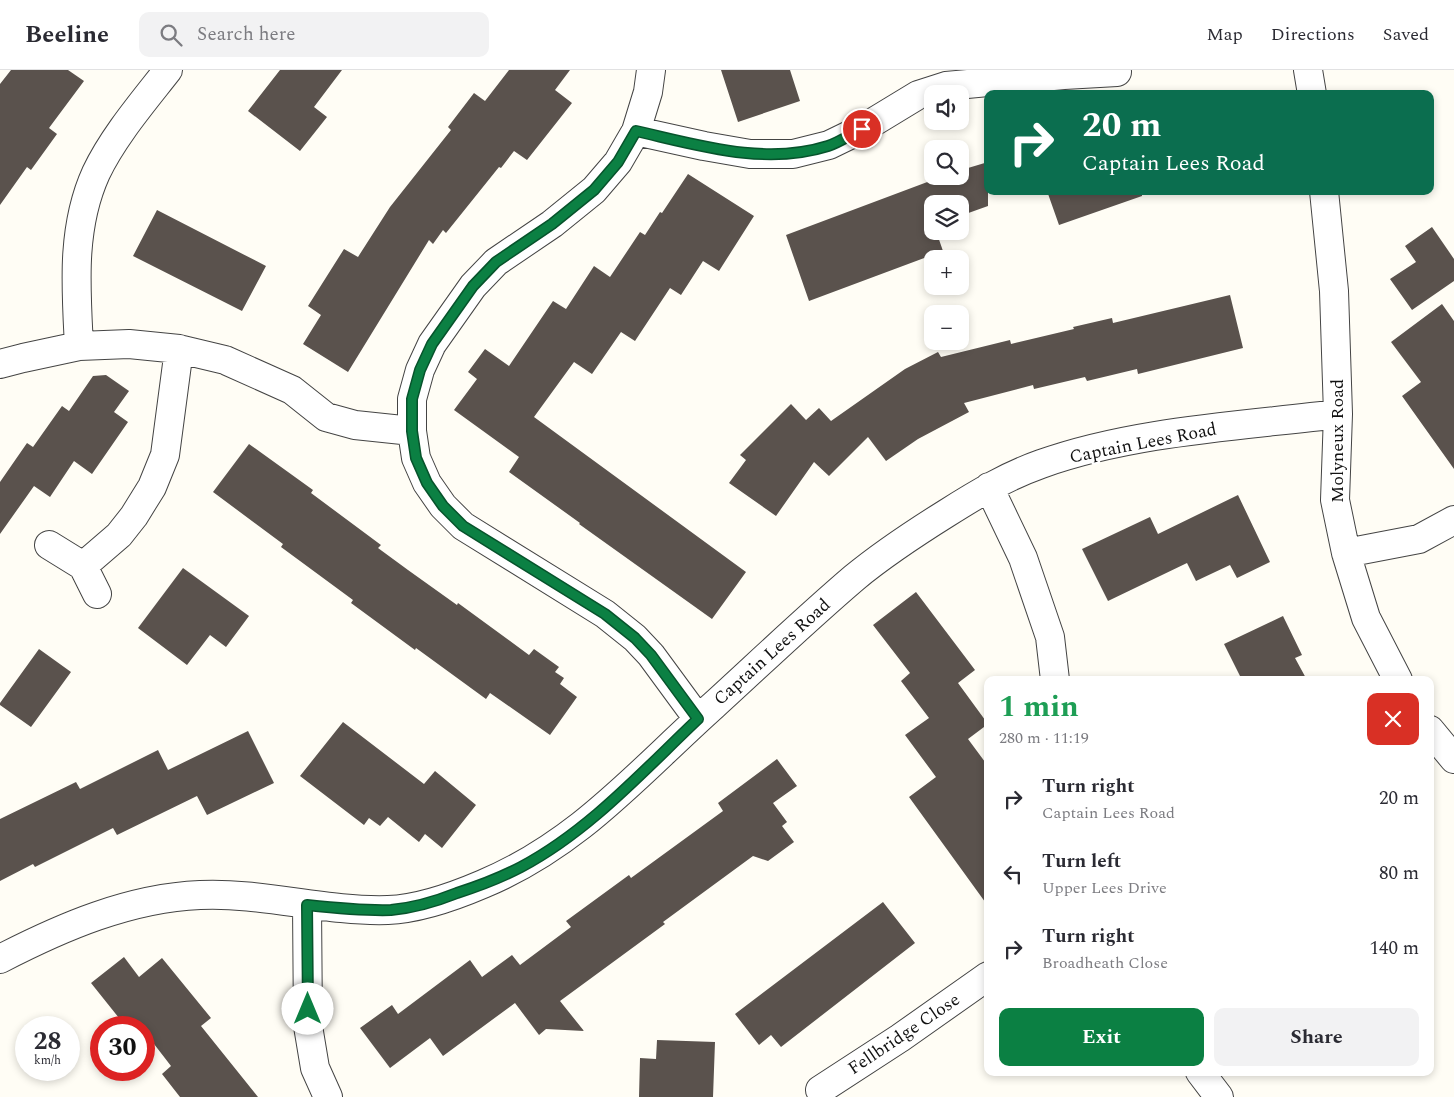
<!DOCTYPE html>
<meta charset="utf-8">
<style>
body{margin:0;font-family:Spectral,serif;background:#f2f2f3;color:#2b2b33;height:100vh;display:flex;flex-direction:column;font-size:19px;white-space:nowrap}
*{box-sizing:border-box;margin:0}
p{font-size:16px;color:#7c7c81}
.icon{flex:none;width:28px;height:28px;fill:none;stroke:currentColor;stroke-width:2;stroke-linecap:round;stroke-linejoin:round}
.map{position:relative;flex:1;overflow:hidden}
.details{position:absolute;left:984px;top:606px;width:450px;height:400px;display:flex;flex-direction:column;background:#fff;border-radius:10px;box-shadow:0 2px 8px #0003}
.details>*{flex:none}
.top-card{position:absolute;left:984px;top:20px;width:450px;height:105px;border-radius:10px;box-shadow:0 2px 8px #0003;background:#0b6e4f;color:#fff;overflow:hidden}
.controls{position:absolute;left:924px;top:15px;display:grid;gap:10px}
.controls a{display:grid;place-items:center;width:45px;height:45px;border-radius:10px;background:#fff;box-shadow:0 2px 8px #0003;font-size:25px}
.speed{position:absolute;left:15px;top:946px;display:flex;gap:10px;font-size:25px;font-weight:700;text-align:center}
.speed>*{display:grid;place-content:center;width:65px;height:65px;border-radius:50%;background:#fff;box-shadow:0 2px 8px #0003;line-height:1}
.speed small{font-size:12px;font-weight:400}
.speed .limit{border:8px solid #d22;background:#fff;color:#111}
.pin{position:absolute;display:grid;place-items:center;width:42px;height:42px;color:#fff;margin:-21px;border:2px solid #fff;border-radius:50%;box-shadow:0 1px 5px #0007}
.me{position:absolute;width:55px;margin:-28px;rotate:0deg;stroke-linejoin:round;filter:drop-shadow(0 0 4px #0008)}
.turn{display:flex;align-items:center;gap:18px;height:105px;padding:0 15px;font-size:22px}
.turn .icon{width:65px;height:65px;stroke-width:2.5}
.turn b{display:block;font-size:35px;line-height:42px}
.round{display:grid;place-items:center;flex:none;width:52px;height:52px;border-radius:10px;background:#f2f2f3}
.headline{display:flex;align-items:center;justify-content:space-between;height:85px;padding:0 15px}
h1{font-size:30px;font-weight:700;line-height:38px;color:#1e9e55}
.cta{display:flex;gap:10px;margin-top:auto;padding:10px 15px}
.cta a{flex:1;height:58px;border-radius:10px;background:#0b8043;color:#fff;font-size:20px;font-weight:700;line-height:58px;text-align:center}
.cta a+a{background:#f2f2f3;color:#2b2b33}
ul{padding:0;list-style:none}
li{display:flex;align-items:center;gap:15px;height:75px;padding:0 15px}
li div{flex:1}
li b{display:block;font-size:19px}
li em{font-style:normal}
header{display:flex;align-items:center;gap:30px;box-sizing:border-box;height:70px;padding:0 25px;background:#fff;border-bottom:1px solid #e1e1e2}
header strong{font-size:24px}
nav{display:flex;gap:28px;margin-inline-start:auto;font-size:18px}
.search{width:350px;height:45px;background:#f2f2f3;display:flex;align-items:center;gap:12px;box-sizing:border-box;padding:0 18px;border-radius:10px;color:#7c7c81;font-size:19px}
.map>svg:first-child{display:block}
.building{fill:#5a524d}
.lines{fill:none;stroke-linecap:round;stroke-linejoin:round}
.street-casing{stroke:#444;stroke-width:30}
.street{stroke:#fff;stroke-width:28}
.route-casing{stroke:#07532c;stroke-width:12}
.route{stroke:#0b8043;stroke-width:9}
.labels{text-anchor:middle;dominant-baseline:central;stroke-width:5;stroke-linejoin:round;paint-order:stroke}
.street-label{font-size:18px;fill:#111;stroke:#fff}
</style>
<header>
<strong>Beeline</strong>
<div class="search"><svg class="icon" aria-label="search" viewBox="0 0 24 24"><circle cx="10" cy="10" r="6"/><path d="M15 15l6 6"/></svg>Search here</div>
<nav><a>Map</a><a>Directions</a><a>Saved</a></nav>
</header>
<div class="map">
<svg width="1454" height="1027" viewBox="0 0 1454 1027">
<rect width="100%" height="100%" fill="#fffdf5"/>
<path class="building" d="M 11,0 L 68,0 L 84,11 L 49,58 L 57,64 L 31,100 L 27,97 L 0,135 L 0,14 Z
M 280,0 L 342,0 L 314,37 L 327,47 L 300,81 L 248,41 Z
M 509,0 L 570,0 L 555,20 L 572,33 L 527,90 L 514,81 L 501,98 L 499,97 L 446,163 L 443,160 L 433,174 L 429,170 L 348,302 L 303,274 L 321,245 L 308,236 L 344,179 L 358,187 L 390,137 L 451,60 L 448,57 L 474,23 L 485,31 Z
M 721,0 L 790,0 L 800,31 L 738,52 Z
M 966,92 L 968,98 L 988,92 L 988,136 L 960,146 L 960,134 L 932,134 L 932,161 L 936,161 L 943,181 L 809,231 L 786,165 L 930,111 L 928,104 L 932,103 L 932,106 L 960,106 L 960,94 Z
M 688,104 L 754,146 L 719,201 L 703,191 L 681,225 L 670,218 L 635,271 L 621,262 L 592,304 L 574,292 L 534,347 L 746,502 L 712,549 L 579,454 L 580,453 L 509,402 L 519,387 L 454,340 L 477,309 L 468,302 L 485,279 L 509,296 L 553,231 L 566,239 L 594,196 L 610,207 L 640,162 L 645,165 L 660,142 L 662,143 Z
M 1047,121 L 1142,121 L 1142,126 L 1059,155 Z
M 157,140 L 266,196 L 242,241 L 133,186 Z
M 1432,157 L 1454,189 L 1454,211 L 1412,240 L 1390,209 L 1416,192 L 1405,176 Z
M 1230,225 L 1243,278 L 1138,304 L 1137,299 L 1087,311 L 1085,307 L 1034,319 L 1033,315 L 964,333 L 969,342 L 918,369 L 886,391 L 868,367 L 829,406 L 814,392 L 776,446 L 729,413 L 746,390 L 740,385 L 791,334 L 806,350 L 819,338 L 831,351 L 905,299 L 938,282 L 941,287 L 1010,270 L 1011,274 L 1074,259 L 1073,257 L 1112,248 L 1113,253 Z
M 1442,234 L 1454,251 L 1454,399 L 1402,326 L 1421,312 L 1391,272 Z
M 106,305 L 129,321 L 114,342 L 128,352 L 92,404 L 74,391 L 50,427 L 34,416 L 0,464 L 0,412 L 27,373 L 33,377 L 62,336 L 69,341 L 93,306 Z
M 249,374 L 313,420 L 311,423 L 381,475 L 378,478 L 408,500 L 457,535 L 458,533 L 529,585 L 534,579 L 559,597 L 555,602 L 564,608 L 560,614 L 577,627 L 550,665 L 490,623 L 486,629 L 416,578 L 415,580 L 351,533 L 353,530 L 281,477 L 283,474 L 213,422 Z
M 1238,425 L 1270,492 L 1237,508 L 1230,495 L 1196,511 L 1187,493 L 1108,531 L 1082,479 L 1150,447 L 1158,464 Z
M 183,498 L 249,546 L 226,577 L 210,565 L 187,595 L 138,558 Z
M 916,522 L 975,600 L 958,613 L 988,654 L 968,669 L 988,696 L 988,836 L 909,727 L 936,707 L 905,665 L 929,648 L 901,611 L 910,603 L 873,555 Z
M 1283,546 L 1302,585 L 1295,588 L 1307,610 L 1242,610 L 1224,574 Z
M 39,579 L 71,602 L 31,657 L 0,635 L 0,633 Z
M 343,652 L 424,714 L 435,701 L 476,735 L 442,778 L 425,764 L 419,772 L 388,747 L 380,756 L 369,748 L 364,755 L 300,706 Z
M 248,661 L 274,713 L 207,745 L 197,726 L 117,765 L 113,758 L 35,797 L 33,794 L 0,811 L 0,749 L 76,712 L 80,719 L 158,680 L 168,700 Z
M 777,689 L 797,716 L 773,733 L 787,752 L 782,756 L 794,772 L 768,791 L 753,786 L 663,852 L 665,854 L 560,931 L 584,961 L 546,959 L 539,965 L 515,933 L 443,986 L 430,968 L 390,998 L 360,958 L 392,935 L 398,944 L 470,890 L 482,907 L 512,885 L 520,895 L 571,857 L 566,851 L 629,805 L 631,808 L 723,741 L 718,733 Z
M 883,832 L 915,873 L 781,977 L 771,965 L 759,975 L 735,944 Z
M 124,887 L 139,907 L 162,888 L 211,948 L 201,956 L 258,1027 L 180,1027 L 162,1004 L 171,996 L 144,961 L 144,958 L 127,958 L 91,913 Z
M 657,970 L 715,972 L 713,1027 L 639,1027 L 640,988 L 656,989 Z"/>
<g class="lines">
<defs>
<path id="street" d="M 651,0 L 648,22 L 636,61 L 618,92 L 594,120 L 552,154 L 496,192 L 473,216 L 432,274 L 420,300 L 412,329 L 412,361 L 416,388 L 427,413 L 443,436 L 463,456 L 605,544 L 635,568 L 651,585 L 698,649
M 1308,0 L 1312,24
M 636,61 L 704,76 L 750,84 L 793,84 L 829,75 L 862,59 L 918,25 L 946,16 L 1064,5 L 1117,2
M 1324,121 L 1334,221 L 1338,344 L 1335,430 L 1346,483 L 1366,548 L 1398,610
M 79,276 C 76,218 71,158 96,103 C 113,67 143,32 168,0
M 0,294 L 23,288 L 79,276 L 129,274 L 179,279 L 225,290 L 292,320 L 326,347 L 355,355 L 412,361
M 989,417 L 1023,488 L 1050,567 L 1055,610
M 49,475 L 83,496 L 97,524
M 1346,483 L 1419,469 L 1454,450
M 83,496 L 119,465 L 134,446 L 152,417 L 165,385 L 179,279
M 1430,660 L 1454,689
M 307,835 L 308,956 L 315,998 L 328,1027
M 0,889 C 62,857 129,828 200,825 C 262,822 325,842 388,840 C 418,839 455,826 483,814 C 579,774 639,702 714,635 C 761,592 806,549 854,508 C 883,484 915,463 947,443 C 977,424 1007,406 1041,394 C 1133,361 1241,356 1338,344
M 1200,1002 L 1219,1027
M 820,1020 L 900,968 L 988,906"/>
</defs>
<use href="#street" class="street-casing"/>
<use href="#street" class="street"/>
</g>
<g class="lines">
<defs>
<path id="route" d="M 308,939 L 307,835 C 335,838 363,841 391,840 C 413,838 437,831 457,823 C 479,816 500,808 521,797 C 589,761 643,701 698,649 L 651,585 L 635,568 L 605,544 L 463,456 L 443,436 L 427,413 L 416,388 L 412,361 L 412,329 L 420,300 L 432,274 L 473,216 L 496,192 L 552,154 L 594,120 L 618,92 L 636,61 C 698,75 765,96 828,76 C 840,72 851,64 862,59"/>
</defs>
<use href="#route" class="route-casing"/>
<use href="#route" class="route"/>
</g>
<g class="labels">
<g class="street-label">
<text transform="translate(1337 371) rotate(-90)">Molyneux Road</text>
<text transform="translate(1143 373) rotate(-11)">Captain Lees Road</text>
<text transform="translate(772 582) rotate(-42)">Captain Lees Road</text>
<text transform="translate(904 964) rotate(-34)">Fellbridge Close</text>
</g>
</g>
</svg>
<div class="controls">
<a><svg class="icon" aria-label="sound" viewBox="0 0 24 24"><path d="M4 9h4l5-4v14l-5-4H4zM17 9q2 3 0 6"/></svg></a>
<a><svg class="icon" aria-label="search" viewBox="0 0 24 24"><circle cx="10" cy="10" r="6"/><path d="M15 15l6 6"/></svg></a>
<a><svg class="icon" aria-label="layers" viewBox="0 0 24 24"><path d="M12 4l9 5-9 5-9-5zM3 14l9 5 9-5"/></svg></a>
<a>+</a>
<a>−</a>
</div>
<div class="speed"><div>28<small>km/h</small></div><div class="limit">30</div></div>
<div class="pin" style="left:862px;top:59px;background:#d93025"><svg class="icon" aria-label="arrive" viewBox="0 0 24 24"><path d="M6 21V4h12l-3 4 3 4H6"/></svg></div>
<svg class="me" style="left:308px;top:939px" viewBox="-20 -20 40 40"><circle r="19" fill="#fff"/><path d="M0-13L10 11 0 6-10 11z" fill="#0b8043"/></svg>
<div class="top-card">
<div class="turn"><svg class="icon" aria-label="right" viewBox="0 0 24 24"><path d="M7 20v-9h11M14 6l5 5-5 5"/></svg><div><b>20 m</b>Captain Lees Road</div></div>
</div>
<section class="details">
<div class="headline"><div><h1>1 min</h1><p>280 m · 11:19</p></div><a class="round" style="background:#d93025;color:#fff"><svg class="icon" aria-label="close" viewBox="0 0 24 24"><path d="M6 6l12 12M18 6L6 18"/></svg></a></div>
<ul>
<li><svg class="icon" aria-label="right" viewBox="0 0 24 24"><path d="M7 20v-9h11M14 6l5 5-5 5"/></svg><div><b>Turn right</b><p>Captain Lees Road</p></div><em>20 m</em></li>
<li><svg class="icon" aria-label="left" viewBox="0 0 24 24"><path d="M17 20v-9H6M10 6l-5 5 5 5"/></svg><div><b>Turn left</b><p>Upper Lees Drive</p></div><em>80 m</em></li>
<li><svg class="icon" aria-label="right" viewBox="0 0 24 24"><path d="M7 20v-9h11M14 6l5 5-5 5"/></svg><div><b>Turn right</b><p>Broadheath Close</p></div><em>140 m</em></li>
</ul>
<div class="cta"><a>Exit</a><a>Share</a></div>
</section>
</div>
